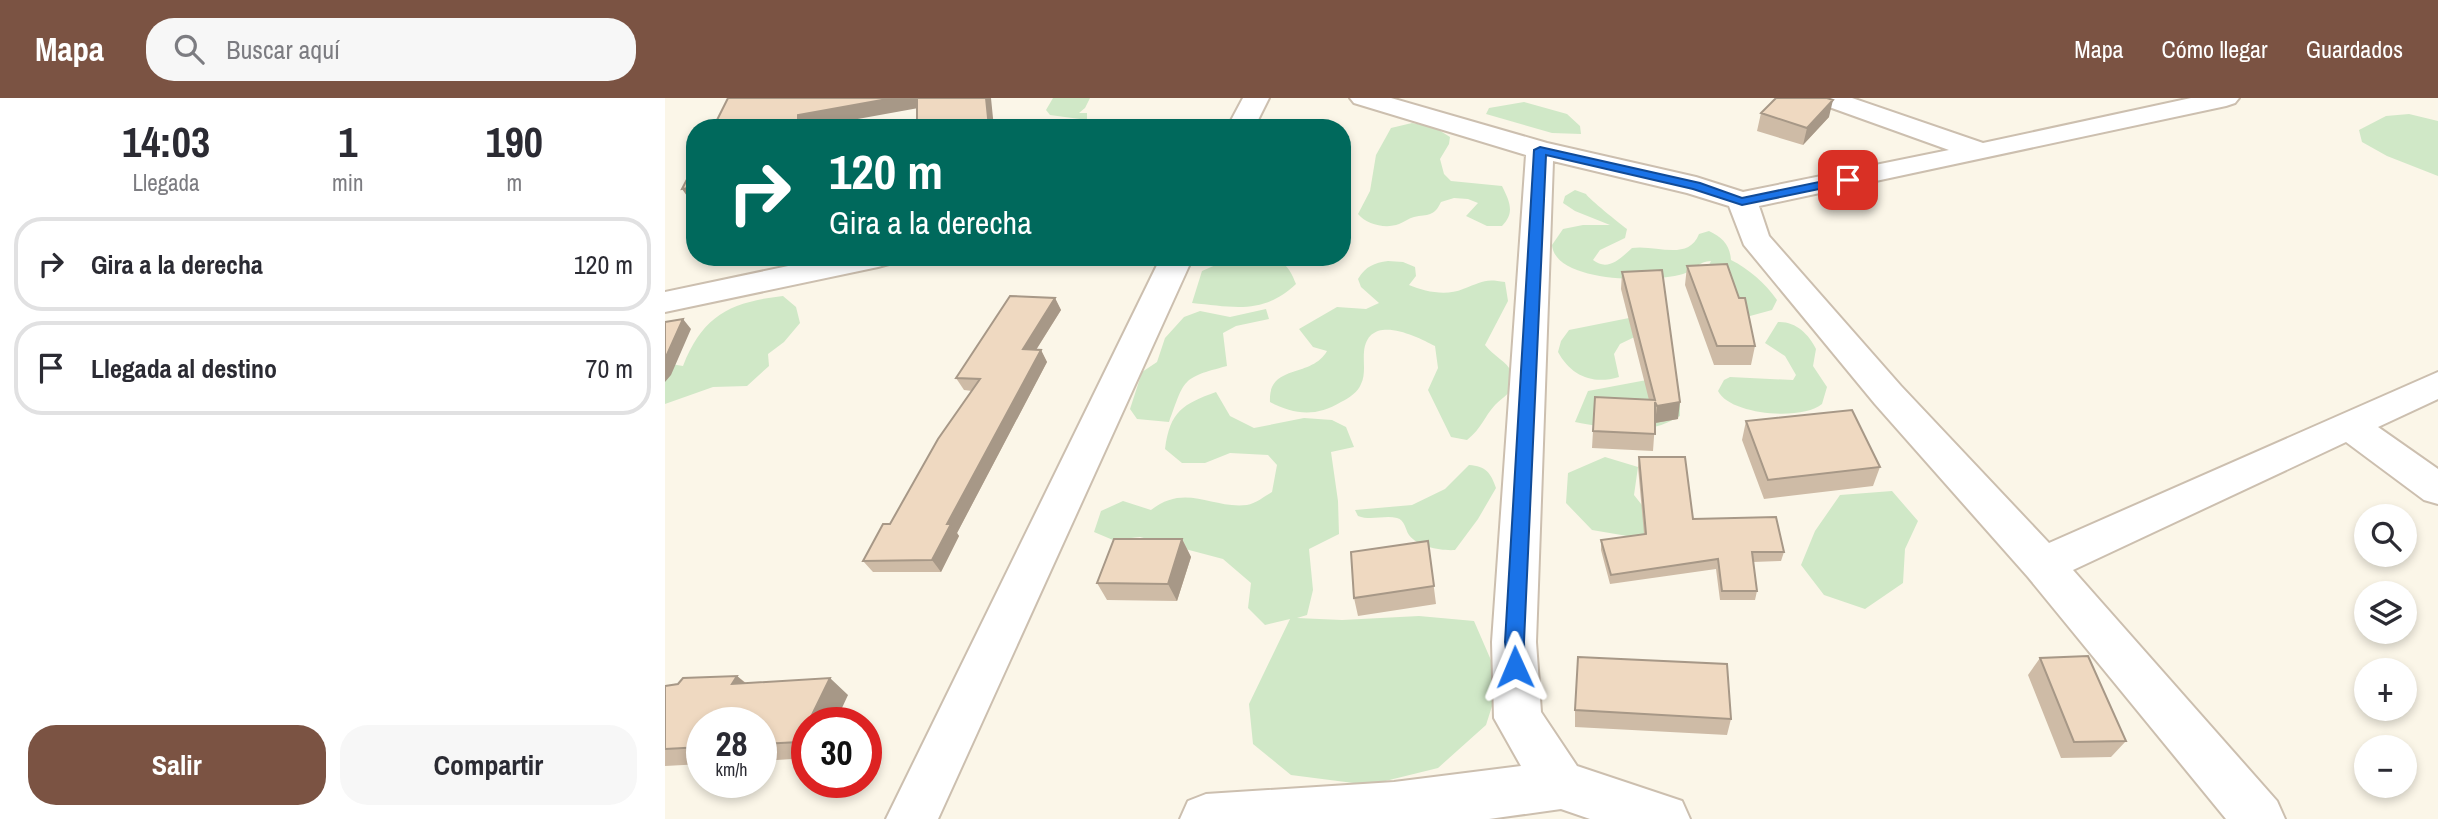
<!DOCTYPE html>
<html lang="es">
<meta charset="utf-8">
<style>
body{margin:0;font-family:"Archivo Narrow",sans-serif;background:#f7f7f7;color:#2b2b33;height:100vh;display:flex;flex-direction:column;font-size:26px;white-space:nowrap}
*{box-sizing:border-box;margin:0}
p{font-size:23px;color:#7c7c81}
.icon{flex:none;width:38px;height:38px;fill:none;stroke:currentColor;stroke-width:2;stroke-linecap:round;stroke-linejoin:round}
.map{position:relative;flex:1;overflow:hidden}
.sheet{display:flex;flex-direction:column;background:#fff;width:665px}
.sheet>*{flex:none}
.top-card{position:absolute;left:21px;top:21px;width:665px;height:147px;border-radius:28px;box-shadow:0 4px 10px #0003;background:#00695c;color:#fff;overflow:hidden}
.buttons{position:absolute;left:1689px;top:406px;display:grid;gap:14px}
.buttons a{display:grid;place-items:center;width:63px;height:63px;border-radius:50%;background:#fff;box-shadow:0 4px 10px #0003;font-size:35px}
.speed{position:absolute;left:21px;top:609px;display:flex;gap:14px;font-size:35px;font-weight:700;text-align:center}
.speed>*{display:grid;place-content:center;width:91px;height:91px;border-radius:50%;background:#fff;box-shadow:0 4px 10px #0003;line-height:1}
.speed small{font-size:18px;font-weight:400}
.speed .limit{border:10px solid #d22;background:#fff;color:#111}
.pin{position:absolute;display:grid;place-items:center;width:60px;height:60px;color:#fff;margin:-30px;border-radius:14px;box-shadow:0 4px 10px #0006}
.me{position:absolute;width:77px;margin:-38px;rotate:359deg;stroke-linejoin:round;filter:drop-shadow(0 0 5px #0008)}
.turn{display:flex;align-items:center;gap:24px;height:147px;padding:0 28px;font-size:32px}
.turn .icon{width:91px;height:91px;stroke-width:2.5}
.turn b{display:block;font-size:49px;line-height:60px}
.eta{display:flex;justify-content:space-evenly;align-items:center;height:119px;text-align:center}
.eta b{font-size:42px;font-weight:700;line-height:49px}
.cta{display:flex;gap:14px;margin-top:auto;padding:14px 28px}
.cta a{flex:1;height:80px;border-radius:28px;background:#7b5343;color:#fff;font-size:28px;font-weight:700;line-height:80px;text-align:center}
.cta a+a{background:#f7f7f7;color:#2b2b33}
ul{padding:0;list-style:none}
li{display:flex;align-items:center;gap:21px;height:94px;margin:0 14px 10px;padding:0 14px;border:4px solid #e1e1e2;border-radius:28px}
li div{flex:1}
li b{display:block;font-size:26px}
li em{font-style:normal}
header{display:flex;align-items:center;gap:42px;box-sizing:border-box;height:98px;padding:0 35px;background:#7b5343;color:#fff}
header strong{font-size:33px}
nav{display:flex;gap:38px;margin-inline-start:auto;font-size:24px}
.search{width:490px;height:63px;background:#f7f7f7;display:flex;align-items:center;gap:18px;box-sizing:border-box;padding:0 24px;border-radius:28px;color:#7c7c81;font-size:26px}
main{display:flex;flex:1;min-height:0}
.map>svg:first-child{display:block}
.green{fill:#d0e8c7}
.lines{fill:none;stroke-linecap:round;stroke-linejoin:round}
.minor-casing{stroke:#ccbfaf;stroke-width:4}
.minor{fill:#fff;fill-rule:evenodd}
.wall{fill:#cebba6}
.shaded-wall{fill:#a79887}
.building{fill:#efd9c1;stroke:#a79887;stroke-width:2}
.route{fill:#1a73e8;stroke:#114b97;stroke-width:2}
</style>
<header>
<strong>Mapa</strong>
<div class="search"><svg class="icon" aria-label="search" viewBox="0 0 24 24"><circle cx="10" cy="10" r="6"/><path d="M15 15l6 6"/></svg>Buscar aquí</div>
<nav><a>Mapa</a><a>Cómo llegar</a><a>Guardados</a></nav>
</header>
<main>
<section class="sheet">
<div class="eta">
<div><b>14:03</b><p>Llegada</p></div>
<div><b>1</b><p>min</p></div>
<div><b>190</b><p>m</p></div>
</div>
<ul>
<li><svg class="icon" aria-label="right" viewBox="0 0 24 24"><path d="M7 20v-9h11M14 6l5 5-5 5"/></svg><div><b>Gira a la derecha</b></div><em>120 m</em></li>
<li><svg class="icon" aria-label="arrive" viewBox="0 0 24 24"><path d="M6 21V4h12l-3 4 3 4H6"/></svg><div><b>Llegada al destino</b></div><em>70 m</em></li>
</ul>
<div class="cta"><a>Salir</a><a>Compartir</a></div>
</section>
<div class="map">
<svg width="1773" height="721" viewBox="0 0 1773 721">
<rect width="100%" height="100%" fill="#fbf6e8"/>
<path class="green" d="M 388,0 L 425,0 L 420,10 L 414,15 L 422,15 L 422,22 L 385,17 L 381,12 Z
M 859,4 L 902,16 L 915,28 L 916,36 L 887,35 L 821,16 L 824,10 Z
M 1744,16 L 1773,23 L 1773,78 L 1722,58 L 1697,44 L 1694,32 L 1721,18 Z
M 747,25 L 769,29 L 785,39 L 784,46 L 775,61 L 779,76 L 786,83 L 837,88 C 845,104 850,115 837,128 L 822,128 L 801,118 L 813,105 L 803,101 L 789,100 L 776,104 C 769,119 763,116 749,119 C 744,120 739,124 734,126 C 721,131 702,127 693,116 L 705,93 L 711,57 L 726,30 Z
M 910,92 L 921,96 C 924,101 954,125 962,131 L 960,140 L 935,152 L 928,162 C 943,174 956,160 967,150 C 990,146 1023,164 1034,136 L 1044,133 C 1057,139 1065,147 1066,162 C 1084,171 1100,185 1112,202 L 1107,212 L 1085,218 L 1077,216 C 1068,184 1075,186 1042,171 L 1046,163 C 1034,163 1029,173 1018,176 C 989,185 890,185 887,147 L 898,131 L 918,127 L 945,127 L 910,113 L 898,105 L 900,98 Z
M 581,159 C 608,159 620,157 631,186 C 598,217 569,209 527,205 L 537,173 L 562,162 Z
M 723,163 L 738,164 L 750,169 L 751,178 L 744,187 C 760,194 782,198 798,191 C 817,184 819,180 840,184 L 843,203 L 820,247 C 828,258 842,263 847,275 C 853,292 840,297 830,307 C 819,319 817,330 802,342 L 786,339 L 763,292 L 773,270 L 770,248 C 751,238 703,214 699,254 C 698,264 701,276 696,286 C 693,294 684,300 676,304 C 651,319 630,317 605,304 C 603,265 646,281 662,253 L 648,249 L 634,231 L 672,209 L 701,211 L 714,205 L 696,189 L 693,181 C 701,168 709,165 723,163 Z
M 118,198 L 131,209 L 135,225 L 119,244 L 103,256 L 104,268 L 82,288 L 48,289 L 0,306 L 0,265 L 18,268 C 38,217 66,204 118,198 Z
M 601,211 L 604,221 L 571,228 L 558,235 L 562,268 C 516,280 520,281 504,324 L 472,321 L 465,311 L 477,274 L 492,264 L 500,240 L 519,219 L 535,213 L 565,219 Z
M 969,219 L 980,234 L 955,246 L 949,256 L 954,279 C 928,287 906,278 893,254 L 896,243 L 904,232 Z
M 1113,224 C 1130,223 1144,236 1151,251 L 1148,268 L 1162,289 L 1157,306 C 1137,323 1065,317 1053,293 L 1059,282 L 1065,279 L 1128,282 L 1131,277 L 1120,258 L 1100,245 Z
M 987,281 L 1015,294 L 1015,318 C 979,340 949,331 910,324 L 923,293 Z
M 551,294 L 565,318 L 589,330 L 639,320 L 667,322 L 681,329 L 689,349 L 666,354 L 673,403 L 674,436 L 644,451 L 648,492 L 642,517 L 632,520 L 677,522 L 754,518 L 809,523 L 835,583 L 821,627 L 773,670 L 704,687 L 626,677 L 588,646 L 584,606 L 625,521 L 600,527 L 583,510 L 586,485 L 558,461 L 475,439 L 448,442 L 429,434 L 436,413 L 458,403 L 486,412 C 521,385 546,411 582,407 C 590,406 600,398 607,394 L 612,367 L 603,357 L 565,355 L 540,365 L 517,365 L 500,351 C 505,313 518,306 551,294 Z
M 940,359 L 973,369 L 969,397 L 984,416 L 985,434 L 974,440 L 927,432 L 901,405 L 903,375 Z
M 804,367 C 821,368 826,375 831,390 L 813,421 L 790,452 C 777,453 753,449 744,437 C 740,431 740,422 732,420 C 719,417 706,423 693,418 L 690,412 L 747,407 L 780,391 Z
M 1227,393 L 1253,423 L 1240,451 L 1238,485 L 1200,511 L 1159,497 L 1136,467 L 1150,433 L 1175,397 Z"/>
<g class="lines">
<defs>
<path id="minor" d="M 578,0 L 604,0 L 589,30 L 562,30 Z
M 685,0 L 726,0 L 882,45 L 1031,79 L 1078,94 L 1284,52 L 1153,5 L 1149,0 L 1187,0 L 1318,45 L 1526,0 L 1574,0 L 1570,5 L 1561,8 L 1094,108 L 1104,138 L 1236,288 L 1384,445 L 1773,274 L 1773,301 L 1713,329 L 1773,371 L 1773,406 L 1759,402 L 1681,344 L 1408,472 L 1612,703 L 1620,721 L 1561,721 L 1363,479 L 1210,306 L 1079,147 L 1064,108 L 1022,95 L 888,63 L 871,544 L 876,614 L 912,668 L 1017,703 L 1025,721 L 925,721 L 896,711 L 824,721 L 515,721 L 523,703 L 541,696 L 729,684 L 856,668 L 829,620 L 827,544 L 861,57 L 689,5 Z
M 166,159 L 229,159 L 224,166 L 213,169 L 0,214 L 0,194 Z
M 496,159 L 528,159 L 273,721 L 221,721 Z"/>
</defs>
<use href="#minor" class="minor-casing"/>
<use href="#minor" class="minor"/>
</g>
<path class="wall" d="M 1096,15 L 1164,19 L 1138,47 L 1092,33 Z
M 1022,168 L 1090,248 L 1086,267 L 1049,267 L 1020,187 Z
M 957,174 L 1013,321 L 990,325 L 988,353 L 927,350 L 930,299 L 984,302 L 956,191 Z
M 390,200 L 396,212 L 371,252 L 376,252 L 382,264 L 292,435 L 294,438 L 276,474 L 208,474 L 198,463 L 225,426 L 307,293 L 299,292 L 291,280 Z
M 1081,323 L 1215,369 L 1208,388 L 1099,401 L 1077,342 Z
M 974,359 L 1028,421 L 1119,454 L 1116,463 L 1088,464 L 1092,493 L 1090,502 L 1055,502 L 1051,471 L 945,486 L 936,452 L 936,442 L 979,436 L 973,369 Z
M 517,441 L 526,459 L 512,503 L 442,502 L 432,485 Z
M 763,443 L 771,506 L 693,518 L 689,500 Z
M 1375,560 L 1461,643 L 1446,659 L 1396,660 L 1363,577 Z
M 72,578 L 81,585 L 183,597 L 142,625 L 142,660 L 96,663 L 96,625 L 37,625 L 37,666 L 0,668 L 0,588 Z
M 910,612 L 1066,621 L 1062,637 L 910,629 Z"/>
<path class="shaded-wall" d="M 228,0 L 254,0 L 259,9 L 143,30 L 95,30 L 133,17 Z
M 321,0 L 326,0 L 329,30 L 324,30 Z
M 1168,2 L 1164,19 L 1138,47 L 1142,30 Z
M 30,89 L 30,104 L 27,105 L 17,91 Z
M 39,159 L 73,159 L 44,166 Z
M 390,200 L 396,212 L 364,263 L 358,251 Z
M 18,221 L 26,231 L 6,277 L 0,284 L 0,261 Z
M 376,252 L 382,264 L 292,435 L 294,438 L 276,474 L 267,462 L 282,426 Z
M 1015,304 L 1013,321 L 990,325 L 992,308 Z
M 517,441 L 526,459 L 512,503 L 503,486 Z
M 72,578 L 92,595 L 67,586 Z
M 165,580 L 183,597 L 170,625 L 143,625 Z
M 142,628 L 142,650 L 134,644 Z"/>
<path class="building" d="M 63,0 L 228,0 L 133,17 L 133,22 L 95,30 L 48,30 Z
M 252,0 L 321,0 L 324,30 L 252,30 Z
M 1111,0 L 1162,0 L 1168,2 L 1142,30 L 1096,15 Z
M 30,66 L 30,89 L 17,91 Z
M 1062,166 L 1074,200 L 1080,200 L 1090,248 L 1052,248 L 1022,168 Z
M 997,172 L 1015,304 L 992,308 L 990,304 L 990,336 L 928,333 L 930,299 L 990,302 L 957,174 Z
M 345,198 L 390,200 L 358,251 L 376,252 L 282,426 L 286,426 L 267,462 L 198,463 L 218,426 L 225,426 L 273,341 L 315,281 L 291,280 Z
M 18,221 L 0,261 L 0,224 Z
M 1187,312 L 1215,369 L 1103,382 L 1081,323 Z
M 974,359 L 1020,359 L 1028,421 L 1111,419 L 1119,454 L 1087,454 L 1092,493 L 1057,493 L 1053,461 L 946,477 L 936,442 L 981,436 Z
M 449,441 L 517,441 L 503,486 L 432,485 Z
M 763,443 L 769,488 L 689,500 L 686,454 Z
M 1423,558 L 1461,643 L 1409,644 L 1375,560 Z
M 913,559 L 1062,566 L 1066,621 L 910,612 Z
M 72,578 L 67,586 L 165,580 L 143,625 L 142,625 L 142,628 L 134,644 L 96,646 L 96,625 L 37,625 L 37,649 L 0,651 L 0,588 L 13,586 L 18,580 Z"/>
<path class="route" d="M 875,49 L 1035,85 L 1077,100 L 1183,78 L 1189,82 L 1183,85 L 1077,107 L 1028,91 L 881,57 L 859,544 L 860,569 L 857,575 L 850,577 L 844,575 L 840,544 L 869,52 Z"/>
</svg>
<div class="buttons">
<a><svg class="icon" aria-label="search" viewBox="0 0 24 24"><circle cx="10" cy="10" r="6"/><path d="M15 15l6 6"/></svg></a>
<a><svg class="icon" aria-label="layers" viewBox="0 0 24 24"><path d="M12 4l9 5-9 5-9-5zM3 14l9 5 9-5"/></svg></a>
<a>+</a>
<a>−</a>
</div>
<div class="speed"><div>28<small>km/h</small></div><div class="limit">30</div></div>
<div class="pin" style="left:1183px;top:82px;background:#d93025"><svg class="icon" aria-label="arrive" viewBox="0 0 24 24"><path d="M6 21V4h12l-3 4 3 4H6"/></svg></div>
<svg class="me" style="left:850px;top:569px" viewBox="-20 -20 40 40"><path d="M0-17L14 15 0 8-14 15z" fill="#1a73e8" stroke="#fff" stroke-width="4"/></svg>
<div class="top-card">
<div class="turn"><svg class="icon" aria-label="right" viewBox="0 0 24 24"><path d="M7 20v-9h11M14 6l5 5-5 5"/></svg><div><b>120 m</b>Gira a la derecha</div></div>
</div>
</div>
</main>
